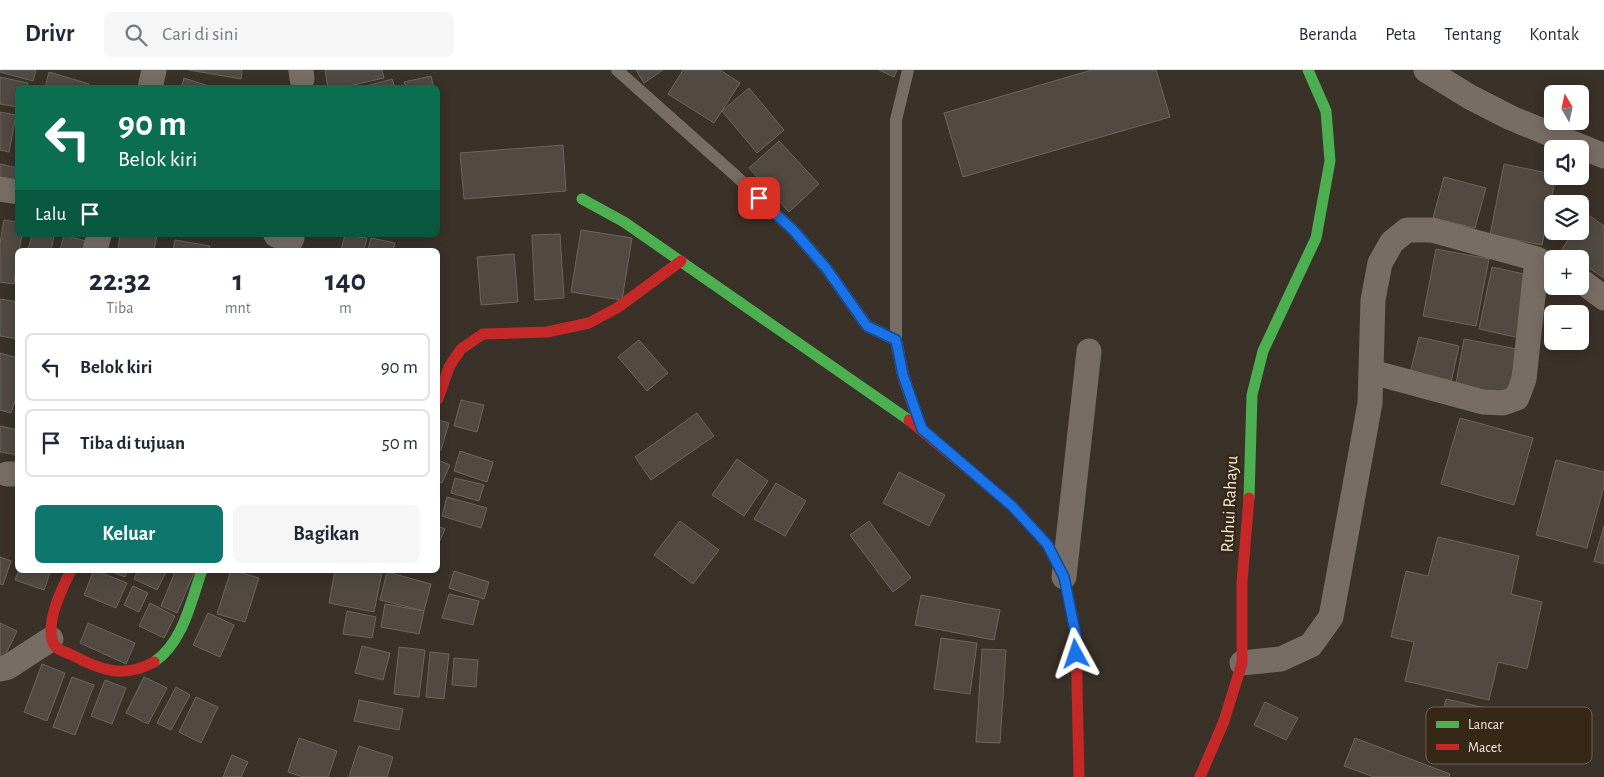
<!DOCTYPE html>
<html lang="id">
<meta charset="utf-8">
<style>
body{margin:0;font-family:"Alegreya Sans",sans-serif;background:#f6f6f7;color:#1f2937;height:100vh;display:flex;flex-direction:column;font-size:19px;white-space:nowrap}
*{box-sizing:border-box;margin:0}
p{font-size:16px;color:#747a83}
.icon{flex:none;width:28px;height:28px;fill:none;stroke:currentColor;stroke-width:2;stroke-linecap:round;stroke-linejoin:round}
.map{position:relative;flex:1;overflow:hidden}
.panel{position:absolute;left:15px;top:178px;width:425px;height:325px;display:flex;flex-direction:column;background:#fff;border-radius:8px;box-shadow:0 2px 12px #0003}
.panel>*{flex:none}
.banner{position:absolute;left:15px;top:15px;width:425px;height:152px;border-radius:8px;box-shadow:0 2px 12px #0003;background:#0b6e4f;color:#fff;overflow:hidden}
.needle{width:32px;rotate:351deg}
.tools{position:absolute;left:1544px;top:15px;display:grid;gap:10px}
.tools a{display:grid;place-items:center;width:45px;height:45px;border-radius:8px;background:#fff;box-shadow:0 2px 12px #0003;font-size:25px}
.pin{position:absolute;display:grid;place-items:center;width:42px;height:42px;color:#fff;margin:-21px;border-radius:10px;box-shadow:0 2px 8px #0006}
.me{position:absolute;width:55px;margin:-28px;rotate:355deg;stroke-linejoin:round;filter:drop-shadow(0 0 4px #0008)}
.turn{display:flex;align-items:center;gap:18px;height:105px;padding:0 20px;font-size:22px}
.turn .icon{width:65px;height:65px;stroke-width:2.5}
.turn b{display:block;font-size:35px;line-height:42px}
.then{display:flex;align-items:center;height:48px;padding:0 20px;background:#0003;gap:10px;font-size:19px}
.eta{display:flex;justify-content:space-evenly;align-items:center;height:85px;text-align:center}
.eta b{font-size:30px;font-weight:700;line-height:35px}
.button{display:flex;gap:10px;margin-top:auto;padding:10px 20px}
.button a{flex:1;height:58px;border-radius:8px;background:#0f766e;color:#fff;font-size:20px;font-weight:700;line-height:58px;text-align:center}
.button a+a{background:#f6f6f7;color:#1f2937}
ul{padding:0;list-style:none}
li{display:flex;align-items:center;gap:15px;height:68px;margin:0 10px 8px;padding:0 10px;border:2px solid #e0e1e3;border-radius:8px}
li div{flex:1}
li b{display:block;font-size:19px}
li em{font-style:normal}
header{display:flex;align-items:center;gap:30px;box-sizing:border-box;height:70px;padding:0 25px;background:#fff;border-bottom:1px solid #e0e1e3}
header strong{font-size:24px}
nav{display:flex;gap:28px;margin-inline-start:auto;font-size:18px}
.search{width:350px;height:45px;background:#f6f6f7;display:flex;align-items:center;gap:12px;box-sizing:border-box;padding:0 18px;border-radius:8px;color:#747a83;font-size:19px}
.map>svg:first-child{display:block}
.building{fill:#514942;stroke:#6e665e}
.lines{fill:none;stroke-linecap:round;stroke-linejoin:round}
.lane{stroke:#776d64;stroke-width:12}
.street{stroke:#776d64;stroke-width:25}
.fast{stroke:#4caf50;stroke-width:11}
.jam{stroke:#c62828;stroke-width:11}
.route-casing{stroke:#114b97;stroke-width:12}
.route{stroke:#1a73e8;stroke-width:9}
.labels{text-anchor:middle;dominant-baseline:central;stroke-width:5;stroke-linejoin:round;paint-order:stroke}
.street-label{font-size:18px;fill:#f4eae0;stroke:#362717}
.key{fill:#362717;stroke:#6f6253;stroke-width:1}
.key-label{font-size:14px;fill:#f4eae0}
</style>
<header>
<strong>Drivr</strong>
<div class="search"><svg class="icon" aria-label="search" viewBox="0 0 24 24"><circle cx="10" cy="10" r="6"/><path d="M15 15l6 6"/></svg>Cari di sini</div>
<nav><a>Beranda</a><a>Peta</a><a>Tentang</a><a>Kontak</a></nav>
</header>
<div class="map">
<svg width="1604" height="707" viewBox="0 0 1604 707">
<rect width="100%" height="100%" fill="#3a3128"/>
<path class="building" d="M 0,0 L 36,0 L 33,11 L 0,2 Z
M 189,0 L 242,0 L 241,9 Z
M 325,0 L 382,0 L 384,8 L 340,18 L 328,18 Z
M 636,0 L 663,0 L 644,13 Z
M 683,0 L 720,0 L 740,13 L 714,53 L 668,24 Z
M 879,0 L 897,0 L 894,7 Z
M 1092,0 L 1156,0 L 1170,47 L 963,107 L 944,43 Z
M 49,2 L 89,14 L 88,18 L 45,18 Z
M 431,6 L 434,18 L 406,18 L 404,12 Z
M 0,7 L 28,13 L 27,18 L 18,18 L 18,37 L 0,34 Z
M 184,8 L 215,18 L 181,18 Z
M 392,9 L 395,18 L 359,18 Z
M 749,18 L 784,60 L 757,83 L 722,41 Z
M 0,42 L 16,45 L 9,82 L 0,80 Z
M 779,71 L 819,114 L 789,142 L 749,98 Z
M 563,75 L 566,121 L 464,129 L 460,83 Z
M 0,94 L 18,98 L 18,118 L 0,114 Z
M 1504,94 L 1552,104 L 1552,106 L 1556,106 L 1542,175 L 1490,165 Z
M 1444,107 L 1486,118 L 1475,158 L 1433,148 Z
M 1587,144 L 1604,156 L 1604,208 L 1580,192 L 1580,189 L 1576,189 L 1562,179 L 1574,161 L 1580,161 L 1580,153 Z
M 4,150 L 18,152 L 18,165 L 22,165 L 19,180 L 18,180 L 14,214 L 0,212 L 0,173 Z
M 581,160 L 632,168 L 622,230 L 571,222 Z
M 560,164 L 564,228 L 535,230 L 532,165 Z
M 32,165 L 54,165 L 51,180 L 28,180 Z
M 64,165 L 86,171 L 83,180 L 60,180 Z
M 120,165 L 157,165 L 154,180 L 118,180 Z
M 345,165 L 367,168 L 364,180 L 341,180 Z
M 371,168 L 395,173 L 393,180 L 368,180 Z
M 175,170 L 210,176 L 209,180 L 173,180 Z
M 1436,179 L 1489,189 L 1476,256 L 1423,246 Z
M 514,184 L 518,232 L 481,235 L 477,187 Z
M 1492,197 L 1533,206 L 1520,268 L 1479,259 Z
M 0,229 L 18,232 L 18,269 L 0,266 Z
M 1419,267 L 1459,276 L 1450,317 L 1409,307 Z
M 1464,269 L 1517,279 L 1508,329 L 1455,319 Z
M 639,270 L 668,303 L 647,321 L 618,287 Z
M 0,283 L 18,288 L 18,321 L 11,343 L 0,340 Z
M 461,330 L 484,335 L 477,362 L 454,356 Z
M 697,343 L 714,366 L 651,410 L 635,387 Z
M 1460,348 L 1533,368 L 1514,435 L 1441,414 Z
M 438,350 L 449,353 L 441,380 L 438,379 Z
M 0,356 L 18,360 L 18,385 L 0,382 Z
M 460,381 L 493,392 L 487,412 L 454,401 Z
M 737,389 L 768,411 L 744,446 L 712,425 Z
M 438,390 L 450,395 L 442,413 L 438,411 Z
M 1556,390 L 1604,402 L 1604,416 L 1587,478 L 1536,465 Z
M 899,402 L 945,425 L 929,456 L 883,433 Z
M 455,408 L 484,415 L 479,431 L 451,423 Z
M 776,413 L 806,431 L 785,466 L 754,449 Z
M 447,427 L 487,438 L 481,458 L 442,446 Z
M 680,451 L 719,480 L 693,514 L 654,485 Z
M 869,451 L 911,508 L 893,522 L 850,465 Z
M 438,456 L 445,459 L 438,475 Z
M 1604,456 L 1604,494 L 1594,491 Z
M 1438,467 L 1519,486 L 1511,524 L 1542,532 L 1527,599 L 1498,592 L 1489,630 L 1405,611 L 1414,572 L 1391,567 L 1406,501 L 1428,506 Z
M 0,487 L 11,491 L 3,515 L 0,514 Z
M 19,500 L 51,500 L 44,520 L 15,510 Z
M 94,500 L 127,513 L 116,538 L 84,525 Z
M 107,500 L 128,500 L 125,507 Z
M 138,500 L 167,500 L 157,520 L 134,509 Z
M 176,500 L 186,500 L 194,503 L 177,543 L 161,536 Z
M 231,500 L 259,508 L 245,552 L 217,544 Z
M 335,500 L 382,502 L 374,542 L 329,533 Z
M 454,501 L 489,512 L 484,529 L 449,518 Z
M 387,502 L 431,514 L 424,541 L 380,530 Z
M 133,516 L 148,523 L 139,542 L 124,535 Z
M 449,524 L 479,531 L 473,555 L 442,548 Z
M 921,525 L 1000,540 L 994,570 L 915,555 Z
M 150,533 L 175,546 L 164,568 L 139,556 Z
M 385,534 L 424,541 L 419,564 L 381,557 Z
M 347,541 L 376,547 L 372,568 L 343,564 Z
M 208,543 L 234,555 L 220,587 L 193,575 Z
M 0,553 L 17,561 L 2,592 L 0,592 Z
M 88,553 L 135,573 L 126,594 L 80,573 Z
M 941,568 L 977,573 L 970,624 L 934,619 Z
M 362,576 L 390,583 L 383,610 L 355,603 Z
M 399,577 L 425,580 L 419,627 L 394,624 Z
M 982,579 L 1006,580 L 1000,673 L 976,672 Z
M 430,582 L 449,584 L 444,629 L 426,627 Z
M 454,588 L 478,590 L 476,617 L 452,615 Z
M 42,594 L 65,603 L 47,651 L 24,642 Z
M 72,607 L 94,615 L 75,665 L 53,657 Z
M 144,607 L 167,618 L 148,654 L 126,643 Z
M 105,610 L 126,618 L 112,654 L 91,646 Z
M 176,617 L 190,625 L 171,660 L 157,653 Z
M 196,627 L 218,637 L 201,673 L 179,662 Z
M 1446,629 L 1499,641 L 1487,689 L 1435,677 Z
M 359,630 L 403,639 L 399,660 L 354,651 Z
M 1265,632 L 1298,648 L 1286,670 L 1254,655 Z
M 299,668 L 337,681 L 328,707 L 303,707 L 288,702 Z
M 1355,668 L 1450,704 L 1449,707 L 1374,707 L 1344,696 Z
M 359,676 L 393,687 L 387,707 L 349,707 Z
M 232,685 L 248,692 L 241,707 L 223,707 Z"/>
<g class="lines">
<path class="lane" d="M 617,0 L 736,106 L 794,161 L 826,198 L 867,256 L 896,270
M 908,0 L 896,50 L 896,270 L 903,305 L 919,352"/>
<path class="street" d="M 301,0 L 302,9
M 1426,0 L 1470,27 L 1511,48 L 1604,86
M 150,18 L 154,0
M 0,119 L 18,122
M 276,165 L 292,168 L 286,180
M 95,180 L 99,165
M 1580,210 L 1604,228
M 1372,302 L 1483,332 L 1503,333 L 1517,328 L 1524,309 L 1537,189
M 7,404 L 18,404
M 1064,507 L 1089,281
M 1242,593 L 1281,589 L 1311,575 L 1331,547 L 1370,333 L 1373,230 L 1380,193 L 1392,172 L 1407,160 L 1432,160 L 1537,189 L 1552,197
M 0,599 L 8,597 L 51,569"/>
<path class="fast" d="M 582,129 L 624,152 L 909,350
M 1249,428 L 1252,325 L 1263,281 L 1316,168 L 1330,91 L 1326,41 L 1308,0
M 154,592 C 183,573 191,531 202,500"/>
<path class="jam" d="M 438,329 L 449,297 L 461,279 L 483,264 L 547,262 L 589,253 L 617,238 L 681,191
M 909,350 L 1012,436 L 1047,474 L 1064,507 L 1076,566 L 1079,707
M 71,500 C 62,519 47,548 52,569 C 54,580 64,581 72,585 C 100,600 124,609 154,592
M 1200,707 L 1224,651 L 1242,593 L 1242,512 L 1249,428"/>
</g>
<g class="lines">
<defs>
<path id="route" d="M 759,128 L 794,161 L 826,198 L 867,256 L 896,270 L 903,305 L 922,359 L 1012,436 L 1047,474 L 1064,507 L 1076,566 L 1076,584"/>
</defs>
<use href="#route" class="route-casing"/>
<use href="#route" class="route"/>
</g>
<g class="labels">
<g class="street-label">
<text transform="translate(1230 434) rotate(-87)">Ruhui Rahayu</text>
</g>
</g>
<rect x="1426" y="637" width="166" height="57" rx="8" class="key"/>
<rect x="1436" y="651" width="23" height="7" fill="#4caf50"/>
<rect x="1436" y="674" width="23" height="6" fill="#c62828"/>
<g class="key-label">
<text x="1468" y="659">Lancar</text>
<text x="1468" y="682">Macet</text>
</g>
</svg>
<div class="tools">
<a><svg class="needle" viewBox="-14 -14 28 28"><path d="M0-13l5 13h-10z" fill="#e53935"/><path d="M0 13l5-13h-10z" fill="#747a83"/></svg></a>
<a><svg class="icon" aria-label="sound" viewBox="0 0 24 24"><path d="M4 9h4l5-4v14l-5-4H4zM17 9q2 3 0 6"/></svg></a>
<a><svg class="icon" aria-label="layers" viewBox="0 0 24 24"><path d="M12 4l9 5-9 5-9-5zM3 14l9 5 9-5"/></svg></a>
<a>+</a>
<a>−</a>
</div>
<div class="pin" style="left:759px;top:128px;background:#d93025"><svg class="icon" aria-label="arrive" viewBox="0 0 24 24"><path d="M6 21V4h12l-3 4 3 4H6"/></svg></div>
<svg class="me" style="left:1076px;top:584px" viewBox="-20 -20 40 40"><path d="M0-17L14 15 0 8-14 15z" fill="#1a73e8" stroke="#fff" stroke-width="4"/></svg>
<div class="banner">
<div class="turn"><svg class="icon" aria-label="left" viewBox="0 0 24 24"><path d="M17 20v-9H6M10 6l-5 5 5 5"/></svg><div><b>90 m</b>Belok kiri</div></div>
<div class="then">Lalu<svg class="icon" aria-label="arrive" viewBox="0 0 24 24"><path d="M6 21V4h12l-3 4 3 4H6"/></svg></div>
</div>
<section class="panel">
<div class="eta">
<div><b>22:32</b><p>Tiba</p></div>
<div><b>1</b><p>mnt</p></div>
<div><b>140</b><p>m</p></div>
</div>
<ul>
<li><svg class="icon" aria-label="left" viewBox="0 0 24 24"><path d="M17 20v-9H6M10 6l-5 5 5 5"/></svg><div><b>Belok kiri</b></div><em>90 m</em></li>
<li><svg class="icon" aria-label="arrive" viewBox="0 0 24 24"><path d="M6 21V4h12l-3 4 3 4H6"/></svg><div><b>Tiba di tujuan</b></div><em>50 m</em></li>
</ul>
<div class="button"><a>Keluar</a><a>Bagikan</a></div>
</section>
</div>
